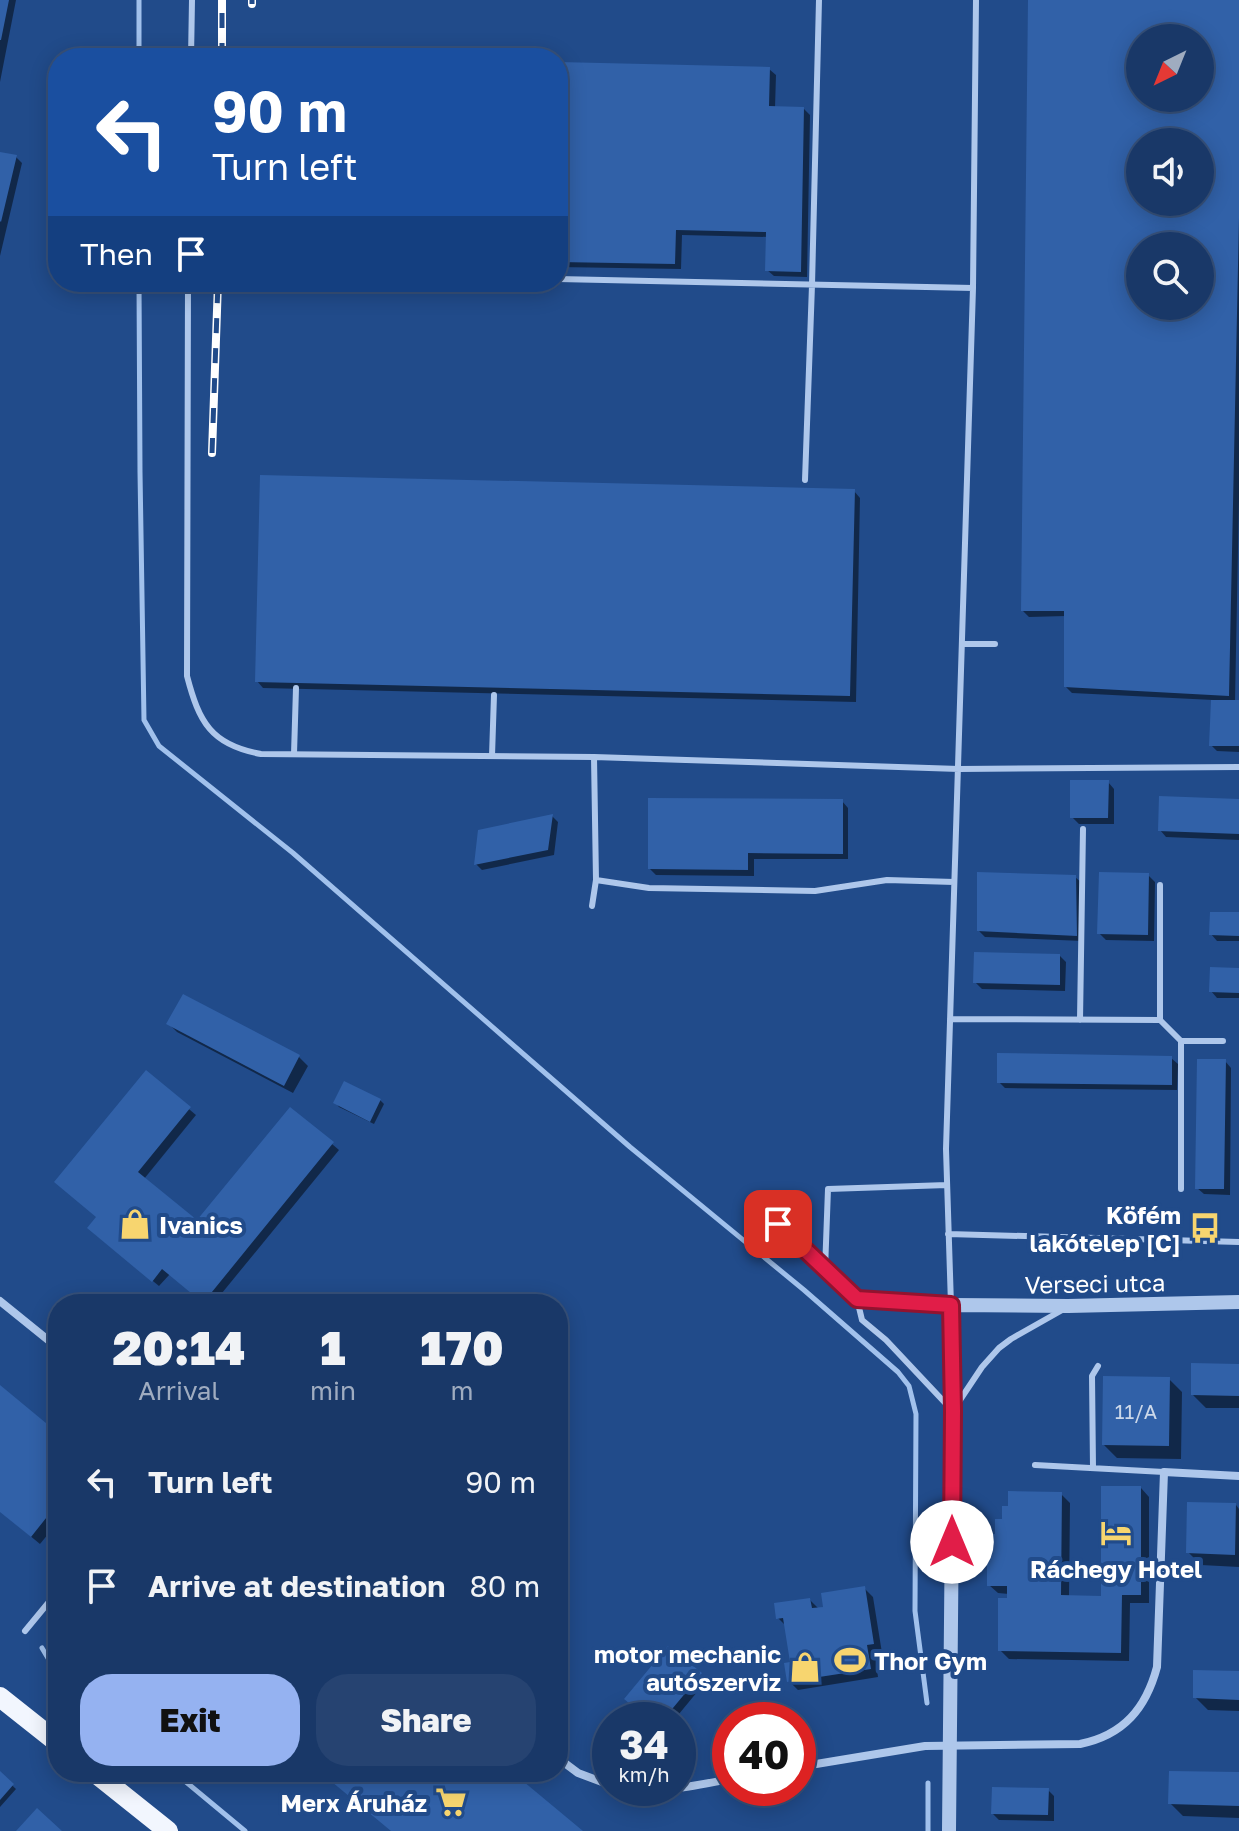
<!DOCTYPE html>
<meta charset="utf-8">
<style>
body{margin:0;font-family:"Golos Text",sans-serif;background:#264371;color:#f1f3f6;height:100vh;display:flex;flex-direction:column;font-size:30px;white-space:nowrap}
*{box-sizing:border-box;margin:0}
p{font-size:26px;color:#9facc0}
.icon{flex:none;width:44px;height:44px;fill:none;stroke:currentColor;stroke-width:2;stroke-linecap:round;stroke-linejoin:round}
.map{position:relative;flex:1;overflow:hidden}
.drawer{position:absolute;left:48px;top:1294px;width:520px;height:488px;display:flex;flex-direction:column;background:#193868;border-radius:32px;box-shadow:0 4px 20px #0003,0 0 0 2px #37527c}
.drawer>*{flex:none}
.hud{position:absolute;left:48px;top:48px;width:520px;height:244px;border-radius:32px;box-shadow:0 4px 20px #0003,0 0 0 2px #37527c;background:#1a4fa0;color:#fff;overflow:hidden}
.needle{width:52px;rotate:223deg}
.fabs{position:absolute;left:1126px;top:24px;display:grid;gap:16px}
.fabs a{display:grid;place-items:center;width:88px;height:88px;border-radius:50%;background:#193868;box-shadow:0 4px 20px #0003,0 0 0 2px #37527c;font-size:40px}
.speed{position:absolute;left:592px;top:1702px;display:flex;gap:16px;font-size:40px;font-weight:700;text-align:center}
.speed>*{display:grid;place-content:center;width:104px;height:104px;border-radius:50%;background:#193868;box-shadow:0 4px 20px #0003,0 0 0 2px #37527c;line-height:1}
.speed small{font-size:20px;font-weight:400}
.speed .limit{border:12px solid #d22;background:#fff;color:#111}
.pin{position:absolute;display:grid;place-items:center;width:68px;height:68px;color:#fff;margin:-34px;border-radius:16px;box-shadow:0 4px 12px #0006}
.me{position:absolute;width:88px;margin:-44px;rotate:0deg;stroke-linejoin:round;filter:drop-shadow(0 0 6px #0008)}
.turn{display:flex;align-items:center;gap:28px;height:168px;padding:0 32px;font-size:36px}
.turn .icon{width:104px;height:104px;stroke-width:2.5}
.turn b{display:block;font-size:56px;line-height:68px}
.then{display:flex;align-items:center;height:76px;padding:0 32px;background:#0003;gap:16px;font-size:30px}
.eta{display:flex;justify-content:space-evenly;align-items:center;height:136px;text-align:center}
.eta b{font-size:48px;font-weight:800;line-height:56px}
.primary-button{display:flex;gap:16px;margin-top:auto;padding:16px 32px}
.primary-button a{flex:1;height:92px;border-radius:32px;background:#95b2f1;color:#111;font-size:32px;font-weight:800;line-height:92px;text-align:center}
.primary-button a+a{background:#264371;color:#f1f3f6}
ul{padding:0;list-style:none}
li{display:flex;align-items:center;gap:24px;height:104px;padding:0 32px}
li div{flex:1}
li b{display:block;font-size:30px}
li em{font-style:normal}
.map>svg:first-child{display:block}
.shadow{fill:#0007;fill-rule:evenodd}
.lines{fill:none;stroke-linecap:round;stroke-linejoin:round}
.stream{stroke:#a1c1ec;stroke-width:5}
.building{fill:#3161a8;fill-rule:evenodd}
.service{stroke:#aec7eb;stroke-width:6}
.minor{stroke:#aec7eb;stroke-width:8}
.tertiary{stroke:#aec7eb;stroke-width:14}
.primary{stroke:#f2f6fe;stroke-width:20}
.rail-casing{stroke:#fff;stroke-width:8}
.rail{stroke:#214b8a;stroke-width:5;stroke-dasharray:15;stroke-linecap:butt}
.route-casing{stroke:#92132f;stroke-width:20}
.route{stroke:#e11d48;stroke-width:14}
.labels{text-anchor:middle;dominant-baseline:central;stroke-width:8;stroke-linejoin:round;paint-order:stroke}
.number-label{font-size:20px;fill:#ccd8e9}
.poi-label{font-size:24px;font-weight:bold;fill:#fff;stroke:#214b8a;text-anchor:end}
.street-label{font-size:24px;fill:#fff;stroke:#214b8a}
</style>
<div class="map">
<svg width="1239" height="1831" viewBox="0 0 1239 1831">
<rect width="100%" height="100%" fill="#214b8a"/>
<path class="shadow" d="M 0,0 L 16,0 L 0,82 Z
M 1030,0 L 1239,0 L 1239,498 L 1235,702 L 1239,702 L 1239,752 L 1217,751 L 1211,745 L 1213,700 L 1072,693 L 1066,687 L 1066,616 L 1029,617 L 1023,611 ZM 1140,38 L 1200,38 L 1200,98 L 1140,98 ZM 1140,142 L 1200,142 L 1200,202 L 1140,202 ZM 1140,246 L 1200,246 L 1200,306 L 1140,306 Z
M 558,64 L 769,69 L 776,75 L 775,108 L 804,109 L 810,115 L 807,277 L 774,276 L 767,270 L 768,237 L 682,235 L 681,269 L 558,267 Z
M 0,154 L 16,157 L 22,163 L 0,256 Z
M 854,491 L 860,498 L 856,702 L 263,688 L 257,681 Z
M 1108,782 L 1114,789 L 1114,824 L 1079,824 L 1072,817 Z
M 842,801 L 848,808 L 848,859 L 754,859 L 754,876 L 656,875 L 650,869 Z
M 1239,801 L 1239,840 L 1166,837 L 1160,830 Z
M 552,816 L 558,822 L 554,855 L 482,870 L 476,864 Z
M 1148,875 L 1155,882 L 1154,941 L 1106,940 L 1099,933 Z
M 1075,877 L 1082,883 L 1083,941 L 985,937 L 979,931 Z
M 1239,914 L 1239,941 L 1217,941 L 1211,934 Z
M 1060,956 L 1066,962 L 1065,991 L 982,989 L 975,982 Z
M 1239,970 L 1239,998 L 1217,998 L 1211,991 Z
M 183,996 L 299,1057 L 308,1066 L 293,1093 L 177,1032 L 169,1024 Z
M 1171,1058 L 1178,1064 L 1177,1090 L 1005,1088 L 999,1082 Z
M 1225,1061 L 1231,1068 L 1230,1195 L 1204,1194 L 1197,1188 Z
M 146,1073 L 196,1115 L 144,1179 L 198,1223 L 291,1109 L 339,1150 L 213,1304 L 206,1304 L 170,1274 L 159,1286 L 95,1234 L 98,1217 Z
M 380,1100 L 384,1104 L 374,1124 L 339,1107 L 336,1103 Z
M 1239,1366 L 1239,1408 L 1206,1408 L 1193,1395 Z
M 1169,1379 L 1182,1392 L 1181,1459 L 1117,1458 L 1104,1445 Z
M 0,1388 L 58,1435 L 58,1522 L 40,1544 L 0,1511 Z
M 1141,1488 L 1149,1497 L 1149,1603 L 1130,1603 L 1129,1661 L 1009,1659 L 1000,1650 L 1009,1594 L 998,1593 L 989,1585 L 997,1536 L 1003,1521 L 1061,1494 L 1070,1503 L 1069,1597 L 1103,1598 Z
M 1236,1505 L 1239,1509 L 1239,1567 L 1201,1565 L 1188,1552 Z
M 864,1588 L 873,1597 L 882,1653 L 875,1654 L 878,1677 L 798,1690 L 789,1681 L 792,1663 L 786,1626 L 778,1618 L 810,1600 L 819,1609 Z
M 1239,1673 L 1239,1711 L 1208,1710 L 1195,1697 Z
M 700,1674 L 707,1680 L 674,1720 L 651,1720 Z
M 0,1774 L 16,1789 L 0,1807 Z
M 1239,1775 L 1239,1818 L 1183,1816 L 1170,1803 Z
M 1048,1790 L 1054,1796 L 1054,1821 L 999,1820 L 993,1814 Z"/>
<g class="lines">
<path class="stream" d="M 139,0 L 139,58
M 139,282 L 140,472 L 144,720 L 159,746 L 293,853 L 630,1147 L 804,1290 L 898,1372 L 909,1386 L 916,1414 L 915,1611 L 927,1703
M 42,1648 L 58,1675
M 174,1772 L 245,1831
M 928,1831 L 928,1783"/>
</g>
<path class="building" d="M 0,0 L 9,0 L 1,40 L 0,40 Z
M 1028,0 L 1239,0 L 1239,218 L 1229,696 L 1064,687 L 1064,611 L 1021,611 ZM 1140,38 L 1200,38 L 1200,98 L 1140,98 ZM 1140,142 L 1200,142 L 1200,202 L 1140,202 ZM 1140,246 L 1200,246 L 1200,306 L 1140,306 Z
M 558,62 L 770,67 L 769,106 L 804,107 L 801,272 L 765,271 L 766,232 L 676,230 L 675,264 L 558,262 Z
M 0,152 L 17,155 L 1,222 L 0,221 Z
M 260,475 L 855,489 L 850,696 L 255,682 Z
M 1211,700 L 1239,700 L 1239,746 L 1209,746 Z
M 1070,780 L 1109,780 L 1108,818 L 1070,818 Z
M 1159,796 L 1239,799 L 1239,834 L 1158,831 Z
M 648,798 L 843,799 L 843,854 L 748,853 L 748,870 L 648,869 Z
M 553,814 L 548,850 L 474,865 L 478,830 Z
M 977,872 L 1076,875 L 1077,936 L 977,931 Z
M 1099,872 L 1149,873 L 1148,935 L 1097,934 Z
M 1210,912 L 1239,912 L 1239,936 L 1209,935 Z
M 974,952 L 1060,954 L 1060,985 L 973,983 Z
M 1210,967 L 1239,968 L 1239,993 L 1209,992 Z
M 183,994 L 300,1055 L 284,1086 L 166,1024 Z
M 997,1053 L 1172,1056 L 1172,1085 L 997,1083 Z
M 1197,1059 L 1226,1059 L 1224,1189 L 1195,1189 Z
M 146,1070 L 191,1107 L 138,1172 L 197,1220 L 290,1107 L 334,1142 L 203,1303 L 162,1269 L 152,1282 L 87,1228 L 96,1217 L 54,1182 Z
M 344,1081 L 381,1099 L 370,1122 L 333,1103 Z
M 1191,1363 L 1239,1364 L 1239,1396 L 1191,1395 Z
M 1103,1376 L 1170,1377 L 1169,1446 L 1102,1445 Z
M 0,1385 L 58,1433 L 58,1503 L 31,1537 L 0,1512 Z
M 1101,1486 L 1141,1486 L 1141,1595 L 1122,1595 L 1121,1653 L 998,1651 L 998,1598 L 1007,1598 L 1007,1586 L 987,1586 L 987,1534 L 995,1534 L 995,1519 L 1002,1519 L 1002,1506 L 1008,1506 L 1008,1491 L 1062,1492 L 1061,1595 L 1101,1596 Z
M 1187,1502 L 1236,1503 L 1235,1555 L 1186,1553 Z
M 865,1586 L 874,1644 L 867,1645 L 871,1669 L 787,1682 L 784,1663 L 790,1662 L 783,1618 L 776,1619 L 774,1603 L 810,1598 L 812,1608 L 823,1607 L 821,1593 Z
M 668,1646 L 702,1673 L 663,1720 L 650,1720 L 624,1699 Z
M 1193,1670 L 1239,1671 L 1239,1700 L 1193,1698 Z
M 0,1771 L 14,1784 L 0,1800 Z
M 1169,1771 L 1239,1772 L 1239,1806 L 1168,1804 Z
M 320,1772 L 512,1772 L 583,1831 L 391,1831 Z
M 992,1787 L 1049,1788 L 1048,1815 L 991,1814 Z
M 37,1808 L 62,1831 L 16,1831 Z"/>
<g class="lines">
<path class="service" d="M 191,58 L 192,0
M 558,279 L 973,288
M 188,282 L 187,676 C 199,722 211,745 261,754 L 594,757 L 959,769 L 1239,767
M 805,480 L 812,285 L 819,0
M 963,644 L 995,644
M 294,754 L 296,688
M 492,756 L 494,695
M 596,880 L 649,888 L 815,891 L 887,880 L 954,882
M 1160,885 L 1160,1020
M 592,906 L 596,880 L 594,757
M 950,1019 L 1160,1020 L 1181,1041 L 1223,1041
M 1080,1020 L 1083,829
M 1181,1041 L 1181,1189
M 778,1224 L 857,1299 L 951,1305 L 946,1149 L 973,288 L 976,0
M 948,1234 L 1239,1242
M 825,1270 L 828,1189 L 947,1185
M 857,1299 L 862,1320 L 886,1340 L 949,1407
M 956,1406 L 982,1367 L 999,1348 L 1011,1339 L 1064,1309
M 1035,1465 L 1164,1472
M 1093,1468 L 1092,1376 L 1098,1366
M 25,1631 L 58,1591"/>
<path class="minor" d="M 0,1301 L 58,1348
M 558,1758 L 578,1773 L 610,1785
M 798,1767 L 925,1746 L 1080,1744 C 1124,1735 1146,1708 1157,1667 L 1164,1472 L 1239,1476
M 621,1788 C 658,1794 694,1786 730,1779"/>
<path class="tertiary" d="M 949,1831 L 953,1411 L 951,1305 L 1068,1306 L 1239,1302"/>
<path class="primary" d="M 0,1697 L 58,1743
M 94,1772 L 168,1831"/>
<defs>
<path id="rail" d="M 252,4 L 252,0
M 222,58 L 222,0
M 212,453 L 218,282"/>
</defs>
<use href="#rail" class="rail-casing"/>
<use href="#rail" class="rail"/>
</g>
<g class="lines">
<defs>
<path id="route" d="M 778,1224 L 857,1299 L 951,1305 L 953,1411 L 952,1542"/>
</defs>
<use href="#route" class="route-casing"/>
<use href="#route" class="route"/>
</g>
<defs>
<symbol id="shop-bare" viewBox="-9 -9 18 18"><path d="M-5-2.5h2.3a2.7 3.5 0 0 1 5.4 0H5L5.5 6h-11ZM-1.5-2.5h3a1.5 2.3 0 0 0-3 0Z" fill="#f7d56f" stroke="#214b8a" stroke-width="2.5" paint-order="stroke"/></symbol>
<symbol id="bus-bare" viewBox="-9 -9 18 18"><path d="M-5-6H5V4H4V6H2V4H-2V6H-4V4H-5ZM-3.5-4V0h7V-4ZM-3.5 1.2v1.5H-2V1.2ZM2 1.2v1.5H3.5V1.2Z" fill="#f7d56f" stroke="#214b8a" stroke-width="2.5" paint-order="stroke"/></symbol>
<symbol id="hotel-bare" viewBox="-9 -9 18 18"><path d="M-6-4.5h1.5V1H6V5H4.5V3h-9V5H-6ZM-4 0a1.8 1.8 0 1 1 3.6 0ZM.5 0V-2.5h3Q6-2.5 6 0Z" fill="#f7d56f" stroke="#214b8a" stroke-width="2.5" paint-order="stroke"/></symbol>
<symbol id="stadium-bare" viewBox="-9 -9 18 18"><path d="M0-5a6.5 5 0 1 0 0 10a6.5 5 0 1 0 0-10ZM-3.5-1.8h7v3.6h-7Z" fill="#f7d56f" stroke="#214b8a" stroke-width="2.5" paint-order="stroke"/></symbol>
<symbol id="supermarket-bare" viewBox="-9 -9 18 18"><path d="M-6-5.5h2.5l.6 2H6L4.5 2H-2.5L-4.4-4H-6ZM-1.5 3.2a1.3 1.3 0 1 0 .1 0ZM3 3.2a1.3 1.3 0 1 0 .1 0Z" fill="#f7d56f" stroke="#214b8a" stroke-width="2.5" paint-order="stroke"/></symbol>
</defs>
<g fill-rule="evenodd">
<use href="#shop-bare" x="113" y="1202" width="44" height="44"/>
<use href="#bus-bare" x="1183" y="1206" width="44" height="44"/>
<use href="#hotel-bare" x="1094" y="1511" width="44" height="44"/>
<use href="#stadium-bare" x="828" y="1638" width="44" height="44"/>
<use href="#shop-bare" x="783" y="1645" width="44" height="44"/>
<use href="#supermarket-bare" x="429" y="1780" width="44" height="44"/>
</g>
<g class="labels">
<g class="number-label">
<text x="1136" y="1411">11/A</text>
</g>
<g class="poi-label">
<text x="1181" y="1214">Köfém<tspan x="1181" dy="28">lakótelep [C]</tspan></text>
<text x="159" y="1224" text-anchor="start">Ivanics</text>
<text x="1116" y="1568" text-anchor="middle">Ráchegy Hotel</text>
<text x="781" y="1653">motor mechanic<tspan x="781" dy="28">autószerviz</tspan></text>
<text x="874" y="1660" text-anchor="start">Thor Gym</text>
<text x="427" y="1802">Merx Áruház</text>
</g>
<g class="street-label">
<text transform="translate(1095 1283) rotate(-1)">Verseci utca</text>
</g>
</g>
</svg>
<div class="fabs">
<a><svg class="needle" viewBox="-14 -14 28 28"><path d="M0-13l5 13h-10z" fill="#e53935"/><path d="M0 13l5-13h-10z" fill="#9facc0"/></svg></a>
<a><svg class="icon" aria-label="sound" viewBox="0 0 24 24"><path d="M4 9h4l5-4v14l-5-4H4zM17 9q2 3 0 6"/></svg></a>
<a><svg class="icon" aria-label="search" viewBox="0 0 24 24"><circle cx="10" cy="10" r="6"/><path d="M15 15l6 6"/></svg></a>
</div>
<div class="speed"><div>34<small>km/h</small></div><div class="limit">40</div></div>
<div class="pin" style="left:778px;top:1224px;background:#d93025"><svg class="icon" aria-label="arrive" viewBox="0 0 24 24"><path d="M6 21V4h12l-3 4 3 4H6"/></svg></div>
<svg class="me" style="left:952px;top:1542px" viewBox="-20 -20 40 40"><circle r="19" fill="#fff"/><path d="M0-13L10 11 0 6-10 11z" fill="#e11d48"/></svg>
<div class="hud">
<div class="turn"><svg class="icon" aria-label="left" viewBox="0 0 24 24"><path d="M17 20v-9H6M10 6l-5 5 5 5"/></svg><div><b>90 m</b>Turn left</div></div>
<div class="then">Then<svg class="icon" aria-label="arrive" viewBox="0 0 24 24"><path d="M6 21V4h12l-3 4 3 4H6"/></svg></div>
</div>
<section class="drawer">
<div class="eta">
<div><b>20:14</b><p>Arrival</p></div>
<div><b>1</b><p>min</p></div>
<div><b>170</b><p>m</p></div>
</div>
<ul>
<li><svg class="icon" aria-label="left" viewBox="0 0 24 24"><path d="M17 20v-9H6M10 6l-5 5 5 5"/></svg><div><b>Turn left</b></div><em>90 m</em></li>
<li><svg class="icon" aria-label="arrive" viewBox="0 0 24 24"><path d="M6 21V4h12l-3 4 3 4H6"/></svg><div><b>Arrive at destination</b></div><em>80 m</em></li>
</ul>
<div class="primary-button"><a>Exit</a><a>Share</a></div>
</section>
</div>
